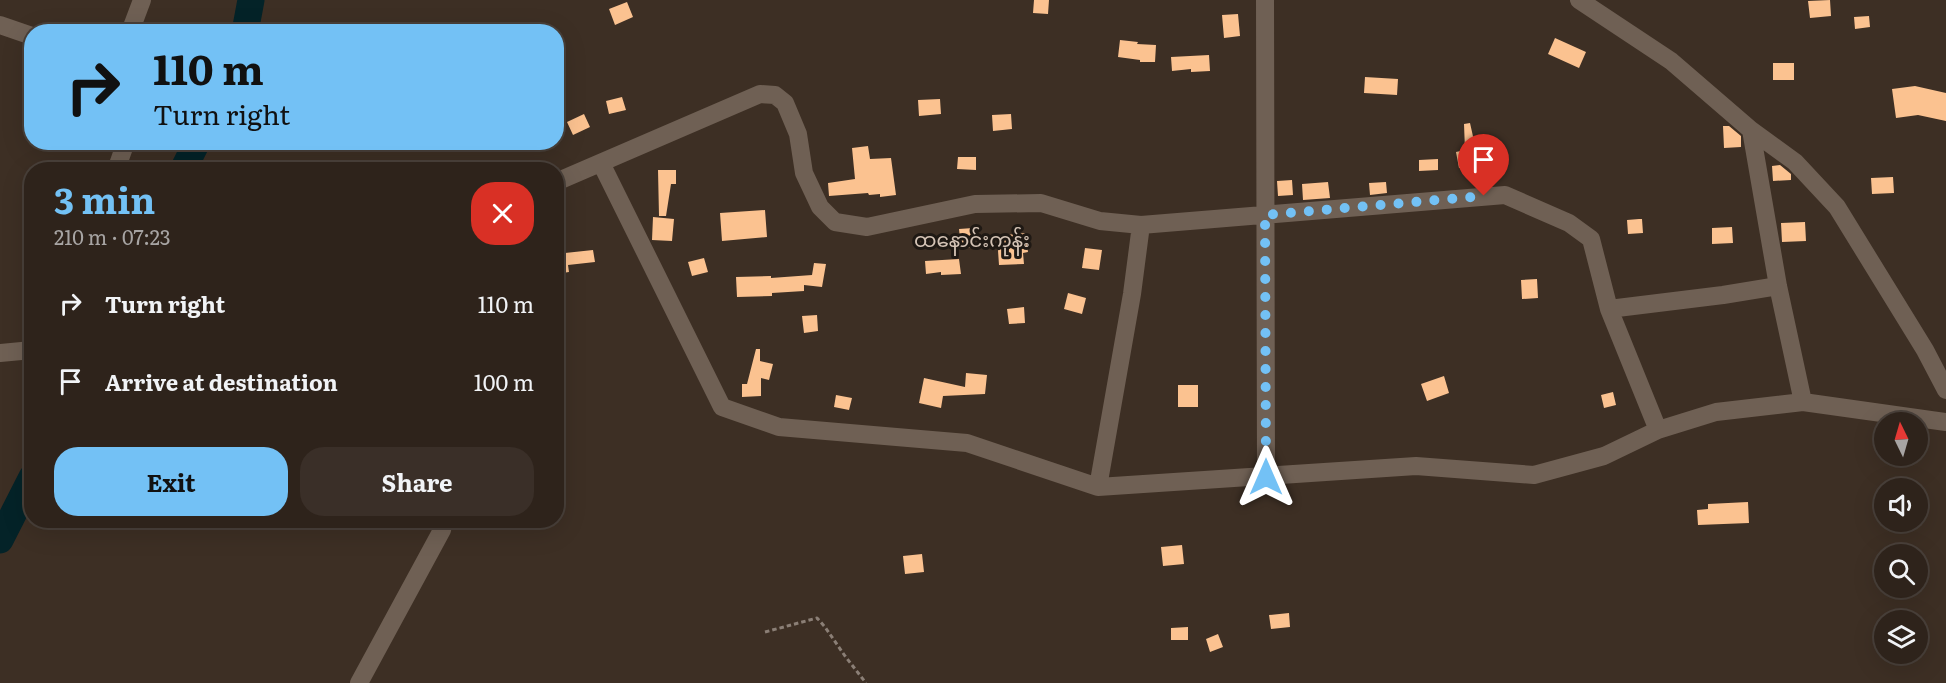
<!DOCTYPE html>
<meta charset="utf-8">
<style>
body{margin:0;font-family:Literata,"Noto Sans Myanmar",serif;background:#3a2f28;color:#f1f3f6;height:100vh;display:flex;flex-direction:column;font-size:22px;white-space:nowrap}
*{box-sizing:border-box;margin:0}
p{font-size:20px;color:#a7a4a3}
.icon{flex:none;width:33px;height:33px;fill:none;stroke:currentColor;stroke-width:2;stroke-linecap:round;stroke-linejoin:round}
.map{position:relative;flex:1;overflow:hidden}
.details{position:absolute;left:24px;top:162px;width:540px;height:366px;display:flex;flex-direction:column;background:#2e231b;border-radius:24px;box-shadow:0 6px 24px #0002,0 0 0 2px #49403a}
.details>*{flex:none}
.hud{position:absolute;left:24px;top:24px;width:540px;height:126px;border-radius:24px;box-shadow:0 6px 24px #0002,0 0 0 2px #49403a;background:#73c1f5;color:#111;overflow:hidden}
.needle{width:39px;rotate:355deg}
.buttons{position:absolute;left:1874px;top:412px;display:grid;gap:12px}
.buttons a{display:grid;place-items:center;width:54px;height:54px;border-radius:50%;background:#2e231b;box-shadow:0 6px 24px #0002,0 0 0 2px #49403a;font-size:30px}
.pin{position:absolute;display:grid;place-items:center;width:51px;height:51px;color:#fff;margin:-62px -26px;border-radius:50% 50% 50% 0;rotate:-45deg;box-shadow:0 0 6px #0007}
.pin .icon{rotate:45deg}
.me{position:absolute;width:66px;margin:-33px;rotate:0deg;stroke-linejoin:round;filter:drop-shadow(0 0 4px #0008)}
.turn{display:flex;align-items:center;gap:21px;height:126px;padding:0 30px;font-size:27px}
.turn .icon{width:78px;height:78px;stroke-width:2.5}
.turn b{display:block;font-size:42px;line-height:51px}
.round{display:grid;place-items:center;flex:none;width:63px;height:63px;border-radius:24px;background:#3a2f28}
.overview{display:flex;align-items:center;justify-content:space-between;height:102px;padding:0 30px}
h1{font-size:36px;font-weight:700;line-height:45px;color:#73c1f5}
.button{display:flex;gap:12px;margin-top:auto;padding:12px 30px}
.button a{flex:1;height:69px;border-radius:24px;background:#73c1f5;color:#111;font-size:24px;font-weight:700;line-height:69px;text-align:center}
.button a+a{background:#3a2f28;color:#f1f3f6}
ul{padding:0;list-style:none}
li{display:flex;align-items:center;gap:18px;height:78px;padding:0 30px}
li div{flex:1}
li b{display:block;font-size:22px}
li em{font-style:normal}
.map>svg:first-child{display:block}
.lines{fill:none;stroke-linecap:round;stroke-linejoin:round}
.river{stroke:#042328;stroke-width:27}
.building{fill:#fbc290}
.path{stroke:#8b7f76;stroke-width:3;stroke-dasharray:4.5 3;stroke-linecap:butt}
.minor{stroke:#6f6054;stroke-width:18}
.route{stroke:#73c1f5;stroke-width:10;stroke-dasharray:0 18}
.labels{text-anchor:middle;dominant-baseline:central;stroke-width:6;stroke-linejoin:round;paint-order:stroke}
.quarter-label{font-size:20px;fill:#d4c3b5;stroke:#1f1914}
</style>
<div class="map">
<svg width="1946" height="683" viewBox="0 0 1946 683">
<rect width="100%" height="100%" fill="#3d2f24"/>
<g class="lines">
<path class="river" d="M 245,32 L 251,0
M 183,170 L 197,142
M 0,540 L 32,477"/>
</g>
<path class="building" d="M 1034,0 L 1049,0 L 1048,14 L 1033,13 Z
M 1830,0 L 1831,16 L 1810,18 L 1808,1 Z
M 627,2 L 633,17 L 615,25 L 609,9 Z
M 1238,14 L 1240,36 L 1224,38 L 1222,15 Z
M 1869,16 L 1870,27 L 1855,29 L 1854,17 Z
M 1555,38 L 1586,52 L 1579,68 L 1548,54 Z
M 1120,40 L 1138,42 L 1137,44 L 1156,45 L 1155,62 L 1140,62 L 1140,60 L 1118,57 Z
M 1209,55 L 1210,71 L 1191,72 L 1191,69 L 1172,71 L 1171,57 Z
M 1773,63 L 1794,63 L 1794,80 L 1773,80 Z
M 1365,77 L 1398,79 L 1397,95 L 1364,93 Z
M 1915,86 L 1946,93 L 1946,121 L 1918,115 L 1896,118 L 1892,89 Z
M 622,97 L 626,110 L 609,114 L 606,101 Z
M 940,99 L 941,114 L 919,116 L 918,100 Z
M 584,114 L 590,127 L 573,135 L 567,122 Z
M 1011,114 L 1012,129 L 993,131 L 992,115 Z
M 1470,123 L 1479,163 L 1459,168 L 1456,152 L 1465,150 L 1464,124 Z
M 1723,126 L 1729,126 L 1741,136 L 1741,147 L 1724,148 Z
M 868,146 L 870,159 L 891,158 L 896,195 L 880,197 L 880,194 L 869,195 L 868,193 L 829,196 L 828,183 L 855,179 L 852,148 Z
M 958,157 L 976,157 L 976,170 L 957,169 Z
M 1438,159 L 1438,170 L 1419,171 L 1419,160 Z
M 1780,165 L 1791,174 L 1791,180 L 1773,181 L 1772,166 Z
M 658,170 L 676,170 L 676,184 L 671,184 L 666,216 L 659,216 Z
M 1893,177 L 1894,193 L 1872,194 L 1871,178 Z
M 1292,180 L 1293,195 L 1278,196 L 1277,181 Z
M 1328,182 L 1330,198 L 1303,200 L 1302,184 Z
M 1386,182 L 1387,193 L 1370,195 L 1369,183 Z
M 765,210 L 767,237 L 722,241 L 720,213 Z
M 653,217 L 674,219 L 672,241 L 652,240 Z
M 1639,219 L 1642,219 L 1643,233 L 1628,234 L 1627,220 Z
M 1805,222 L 1806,241 L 1782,242 L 1781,223 Z
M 1732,227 L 1733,243 L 1712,244 L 1712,228 Z
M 973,228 L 974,247 L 961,248 L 959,229 Z
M 1025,233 L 1028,252 L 1023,253 L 1024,264 L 999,265 L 997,236 Z
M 556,238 L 562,238 L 565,253 L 593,250 L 595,262 L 568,265 L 569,272 L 556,274 Z
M 1085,248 L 1102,250 L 1099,270 L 1082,268 Z
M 704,258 L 708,272 L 692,276 L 688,262 Z
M 959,259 L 961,274 L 941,275 L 941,272 L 926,274 L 925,261 Z
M 814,263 L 826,264 L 822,287 L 804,285 L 804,291 L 772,293 L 772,296 L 737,297 L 736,277 L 771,276 L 771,278 L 812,275 Z
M 1537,279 L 1538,298 L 1522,299 L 1521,280 Z
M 1068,293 L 1086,298 L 1082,314 L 1064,309 Z
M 1024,307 L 1025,323 L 1009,324 L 1007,309 Z
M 817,315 L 818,331 L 804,333 L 802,316 Z
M 756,349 L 760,349 L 760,361 L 773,364 L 769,380 L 761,378 L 761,396 L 742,397 L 742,384 L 747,384 Z
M 966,373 L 987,375 L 985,394 L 943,396 L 941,408 L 919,403 L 924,378 L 965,387 Z
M 1444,376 L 1449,393 L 1427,401 L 1421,384 Z
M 1178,385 L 1198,385 L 1198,407 L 1178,407 Z
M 1613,392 L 1616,405 L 1604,408 L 1601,395 Z
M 836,395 L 852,398 L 849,410 L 834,407 Z
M 1748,502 L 1749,523 L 1698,525 L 1697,510 L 1708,509 L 1708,504 Z
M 1182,545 L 1184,564 L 1163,566 L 1161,547 Z
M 922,554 L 924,572 L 905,574 L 903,556 Z
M 1289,613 L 1290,627 L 1271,629 L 1269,615 Z
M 1188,627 L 1188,640 L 1171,640 L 1171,628 Z
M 1218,634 L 1223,647 L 1210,652 L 1206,639 Z"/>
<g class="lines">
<path class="path" d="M 765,632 L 817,618 L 825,627 L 845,656 L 866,683"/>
<path class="minor" d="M 1265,0 L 1266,477
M 1579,0 L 1671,61 L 1751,130 L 1795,162 L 1837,207 L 1925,350 L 1946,390
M 0,25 L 32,36
M 130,32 L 142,0
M 1751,130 L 1778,286 L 1803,402
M 601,163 L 722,407 L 779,427 L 967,443 L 1098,487 L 1416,466 L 1534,475 L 1604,456 L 1658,430 L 1716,412 L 1803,402 L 1946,422
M 116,170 L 126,142
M 556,182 L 760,94 L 775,95 L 785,103 L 798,134 L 804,173 L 820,207 L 835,222 L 867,227 L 975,204 L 1041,203 L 1100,221 L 1141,225 L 1505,195 L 1569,223 L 1591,239 L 1609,309 L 1658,430
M 1609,309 L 1723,295 L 1778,286
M 0,353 L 32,350
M 1098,487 L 1132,294 L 1141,225
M 359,683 L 442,530 L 444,520"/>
</g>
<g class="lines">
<path class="route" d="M 1266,477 L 1265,215 L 1484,196"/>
</g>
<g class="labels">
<g class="quarter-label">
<text x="972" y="238">ထနောင်းကုန်း</text>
</g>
</g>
</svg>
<div class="buttons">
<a><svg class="needle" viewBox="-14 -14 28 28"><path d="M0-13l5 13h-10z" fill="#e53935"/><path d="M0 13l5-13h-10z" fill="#a7a4a3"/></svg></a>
<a><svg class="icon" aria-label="sound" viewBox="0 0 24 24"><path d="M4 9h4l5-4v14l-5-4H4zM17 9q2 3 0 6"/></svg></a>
<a><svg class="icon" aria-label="search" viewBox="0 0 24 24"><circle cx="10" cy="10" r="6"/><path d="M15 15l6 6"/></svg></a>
<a><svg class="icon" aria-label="layers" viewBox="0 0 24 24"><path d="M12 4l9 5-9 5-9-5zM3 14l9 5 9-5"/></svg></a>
</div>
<div class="pin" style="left:1484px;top:196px;background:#d93025"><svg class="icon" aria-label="arrive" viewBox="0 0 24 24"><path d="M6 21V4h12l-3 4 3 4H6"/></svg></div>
<svg class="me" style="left:1266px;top:477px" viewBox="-20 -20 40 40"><path d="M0-17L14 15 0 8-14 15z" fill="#73c1f5" stroke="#fff" stroke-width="4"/></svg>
<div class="hud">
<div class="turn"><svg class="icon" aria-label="right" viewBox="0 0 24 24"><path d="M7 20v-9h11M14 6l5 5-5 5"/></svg><div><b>110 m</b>Turn right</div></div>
</div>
<section class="details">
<div class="overview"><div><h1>3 min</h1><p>210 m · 07:23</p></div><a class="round" style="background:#d93025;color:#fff"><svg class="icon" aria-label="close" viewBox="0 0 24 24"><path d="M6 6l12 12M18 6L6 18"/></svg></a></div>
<ul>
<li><svg class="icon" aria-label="right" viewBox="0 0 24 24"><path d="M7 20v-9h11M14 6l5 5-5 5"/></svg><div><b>Turn right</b></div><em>110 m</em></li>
<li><svg class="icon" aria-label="arrive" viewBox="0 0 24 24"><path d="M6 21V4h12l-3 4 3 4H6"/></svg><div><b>Arrive at destination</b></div><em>100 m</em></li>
</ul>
<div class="button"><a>Exit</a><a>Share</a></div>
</section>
</div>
